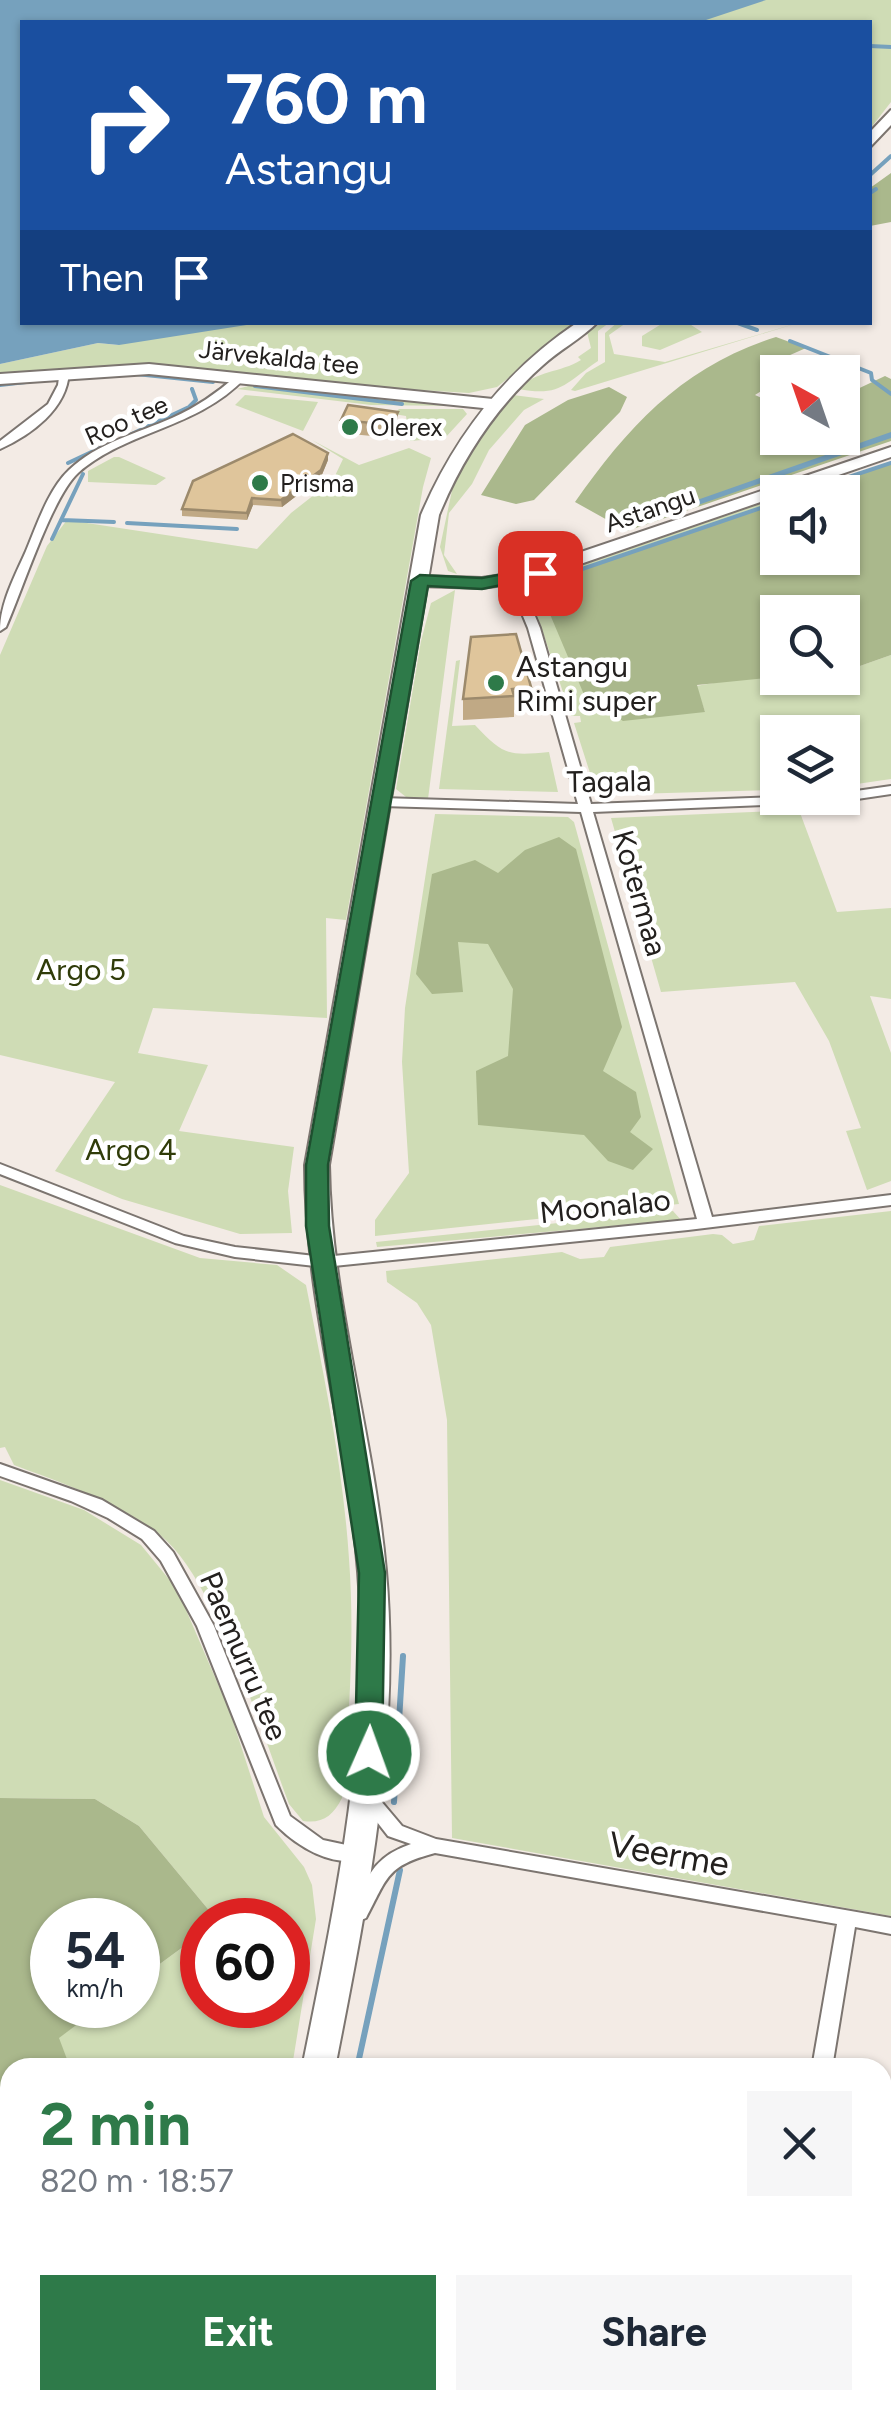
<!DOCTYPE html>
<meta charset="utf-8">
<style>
body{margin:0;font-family:Figtree,sans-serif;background:#f6f6f7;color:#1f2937;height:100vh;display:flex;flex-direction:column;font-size:38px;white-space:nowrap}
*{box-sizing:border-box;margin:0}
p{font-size:32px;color:#747a83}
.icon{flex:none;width:55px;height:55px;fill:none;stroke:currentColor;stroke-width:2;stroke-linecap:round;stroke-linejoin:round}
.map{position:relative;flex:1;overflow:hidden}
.panel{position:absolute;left:0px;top:2058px;width:892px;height:352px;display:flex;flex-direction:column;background:#fff;border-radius:30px 30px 0 0;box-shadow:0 2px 8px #0004}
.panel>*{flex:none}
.hud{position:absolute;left:20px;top:20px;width:852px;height:305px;border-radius:0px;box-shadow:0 2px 8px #0004;background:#1a4fa0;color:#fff;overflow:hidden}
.needle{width:65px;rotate:320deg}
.controls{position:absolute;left:760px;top:355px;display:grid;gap:20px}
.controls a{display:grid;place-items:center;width:100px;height:100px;border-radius:0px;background:#fff;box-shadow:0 2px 8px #0004;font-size:50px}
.speed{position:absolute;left:30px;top:1898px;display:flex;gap:20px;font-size:50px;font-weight:700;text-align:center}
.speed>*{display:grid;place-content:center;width:130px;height:130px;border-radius:50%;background:#fff;box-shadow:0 2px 8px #0004;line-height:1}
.speed small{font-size:25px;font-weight:400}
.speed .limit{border:15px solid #d22;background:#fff;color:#111}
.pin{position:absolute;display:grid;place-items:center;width:85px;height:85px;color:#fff;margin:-42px;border-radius:20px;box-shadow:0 5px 15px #0006}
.me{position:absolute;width:110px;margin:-55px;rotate:2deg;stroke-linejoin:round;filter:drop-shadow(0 0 8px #0008)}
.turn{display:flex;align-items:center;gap:35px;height:210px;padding:0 40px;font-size:45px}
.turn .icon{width:130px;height:130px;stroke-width:2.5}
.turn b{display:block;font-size:70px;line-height:85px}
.then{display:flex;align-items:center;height:95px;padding:0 40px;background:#0003;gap:20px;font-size:38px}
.round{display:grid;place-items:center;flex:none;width:105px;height:105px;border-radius:0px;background:#f6f6f7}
.headline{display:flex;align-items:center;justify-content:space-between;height:170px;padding:0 40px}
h1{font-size:60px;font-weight:700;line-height:75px;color:#2e7a49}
.button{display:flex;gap:20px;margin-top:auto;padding:20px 40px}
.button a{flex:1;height:115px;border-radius:0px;background:#2e7a49;color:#fff;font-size:40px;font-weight:700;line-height:115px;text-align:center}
.button a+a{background:#f6f6f7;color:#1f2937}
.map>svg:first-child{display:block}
.green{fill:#cfdcb5}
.forest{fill:#aab88c}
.water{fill:#76a1bd}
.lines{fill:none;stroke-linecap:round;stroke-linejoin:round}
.stream-far1{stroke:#76a1bd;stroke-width:4}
.stream{stroke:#76a1bd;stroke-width:6}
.street-casing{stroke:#7c7570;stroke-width:4}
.secondary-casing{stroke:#7c7570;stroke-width:4}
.primary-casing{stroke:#7c7570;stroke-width:4}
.street{fill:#fff;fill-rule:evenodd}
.secondary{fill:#fff;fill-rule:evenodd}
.primary{fill:#fff;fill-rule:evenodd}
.wall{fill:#c0a985}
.shaded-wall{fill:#9c8a6c}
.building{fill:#dfc59b;stroke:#9c8a6c;stroke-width:2.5}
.route{fill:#2e7a49;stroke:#1e4f2f;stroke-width:2.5}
.poi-dot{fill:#2e7a49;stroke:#fff;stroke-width:4}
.labels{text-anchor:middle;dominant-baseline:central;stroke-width:9;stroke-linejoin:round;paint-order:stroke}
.far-street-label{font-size:25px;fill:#23201e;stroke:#fff}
.far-poi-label{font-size:25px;fill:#23201e;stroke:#fff;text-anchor:start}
.poi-label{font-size:30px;fill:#23201e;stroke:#fff;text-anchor:start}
.street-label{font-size:30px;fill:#23201e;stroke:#fff}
.park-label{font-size:30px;fill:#303c09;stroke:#fff}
.near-street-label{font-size:35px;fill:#23201e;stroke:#fff}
</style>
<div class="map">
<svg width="891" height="2409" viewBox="0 0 891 2409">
<rect width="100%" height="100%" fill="#f3ebe5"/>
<path class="green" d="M 713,0 L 891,0 L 891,102 L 870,129 L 870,22 L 658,22 Z
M 618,322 L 626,323 L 609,335 L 614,354 L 665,362 L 798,323 L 575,391 L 571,390 L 586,373 L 605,362 L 605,333 Z
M 140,323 L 579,323 L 497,387 L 469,393 L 322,384 L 129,364 L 0,375 L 0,364 L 98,343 L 118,345 Z
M 602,323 L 609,323 L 598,331 L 598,361 C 564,384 561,397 518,389 C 537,370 560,373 581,360 L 578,357 L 591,348 L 587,332 Z
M 663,323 L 688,323 L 702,332 L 660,350 L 642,346 L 642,336 Z
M 256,384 L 430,401 L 457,406 L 371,405 L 237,389 Z
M 245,395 L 318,402 L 303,431 L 235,405 Z
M 513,395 L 544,399 L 524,410 L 489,450 L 472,484 L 449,513 L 444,555 L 457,574 L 448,571 L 440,547 L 454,481 L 477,439 Z
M 399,409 L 463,409 L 467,414 L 445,438 L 410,441 L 411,436 L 422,437 L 427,425 L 407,423 L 406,416 L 394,414 Z
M 312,440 L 359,465 L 409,448 L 431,458 L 423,487 L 346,920 L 326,918 L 327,1018 L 153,1008 L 138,1053 L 208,1065 L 179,1131 L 294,1147 L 288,1191 L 292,1233 L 240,1234 L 122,1199 L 55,1171 L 115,1082 L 0,1055 L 0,655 L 47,546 L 67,520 L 257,549 L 291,513 L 333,480 L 343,459 Z
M 114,457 L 119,457 L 166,478 L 156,485 L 88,482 L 88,471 Z
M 777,495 L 777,502 L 539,586 L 705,712 L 696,686 L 760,675 L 842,678 L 843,672 L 891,655 L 891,779 L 843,786 L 842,732 L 778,732 L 777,790 L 597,795 L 574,723 L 581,722 L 580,716 L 571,716 L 527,585 Z
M 455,590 L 428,799 L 406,797 L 396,789 L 421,641 L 431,603 Z
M 460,660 L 452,726 L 475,725 C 503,755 508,756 549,752 L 558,792 L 439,789 L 456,661 Z
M 799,810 L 837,912 L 891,908 L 891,999 L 870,996 L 891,1053 L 891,1181 L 867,1190 L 846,1131 L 861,1128 L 829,1041 L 795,982 L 661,992 L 611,818 Z
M 435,814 L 568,817 L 574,822 L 679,1204 L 375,1236 L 375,1220 L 409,1173 L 402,1062 L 405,1008 Z
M 0,1185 L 200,1258 L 277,1265 L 306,1285 C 324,1376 343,1466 349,1559 C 355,1639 349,1719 342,1798 C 333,1816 322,1824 303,1821 L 289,1804 C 263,1736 215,1578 160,1535 C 117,1501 64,1484 14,1465 L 5,1447 L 0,1448 Z
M 673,1211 L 681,1220 L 377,1247 L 376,1242 Z
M 891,1211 L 891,1916 L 452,1838 L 447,1420 L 431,1325 L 417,1303 L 387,1282 L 386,1271 L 562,1252 L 580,1259 L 604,1257 L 610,1247 L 713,1234 L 722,1235 L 733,1244 L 754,1240 L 759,1226 Z
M 0,1480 L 84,1510 L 141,1545 L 177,1589 L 230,1712 L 264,1817 L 304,1867 L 312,1885 L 316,1919 L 292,2067 L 70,2067 L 58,2038 L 103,2005 L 138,2005 L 138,1980 L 202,1933 L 202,2005 L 288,2005 L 288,1920 L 217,1920 L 139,1826 L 95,1799 L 0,1798 Z
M 47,2400 L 221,2400 L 219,2409 L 46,2409 Z"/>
<path class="forest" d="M 891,173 L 891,222 L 870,226 L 870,188 Z
M 776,337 L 806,348 L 763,367 L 777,374 L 777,381 L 755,395 L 777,405 L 778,438 L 842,438 L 843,391 L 849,393 L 885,376 L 891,379 L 891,441 L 627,531 L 575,502 C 630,424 684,366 776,337 Z
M 609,387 L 627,397 L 620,412 L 534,500 L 516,504 L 481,495 L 525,425 L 568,400 Z
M 891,463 L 891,655 L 843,672 L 842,612 L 778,612 L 777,677 L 697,685 L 705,712 L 623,721 L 585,697 L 538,586 L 777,502 L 778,558 L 842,558 L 842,492 L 804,492 Z
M 559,837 L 576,849 L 622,1027 L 603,1071 L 636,1092 L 641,1117 L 630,1132 L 653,1149 L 633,1170 L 608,1161 L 584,1135 L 478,1125 L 476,1071 L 508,1056 L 513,989 L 488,944 L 458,942 L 463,992 L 432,994 L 416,974 L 432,874 L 475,860 L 498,873 L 525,850 Z
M 0,1798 L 95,1799 L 139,1826 L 217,1920 L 202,1920 L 202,1933 L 138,1980 L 138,1920 L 52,1920 L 52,2005 L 103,2005 L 59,2038 L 70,2067 L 10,2068 L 10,2400 L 47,2400 L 46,2409 L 0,2409 Z"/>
<path class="water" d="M 0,0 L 766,0 L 700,22 L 22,22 L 22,322 L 260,323 L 119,345 L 98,343 L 0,364 Z
M 891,432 L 891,438 L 672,514 L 663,512 Z"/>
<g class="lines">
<path class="stream-far1" d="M 870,46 L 891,47
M 870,175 L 891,156
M 870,193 L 876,189
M 735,322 L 757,330
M 790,341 L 871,373 L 872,380 L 891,394
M 136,374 L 213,382
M 0,385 L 26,382
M 255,386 L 402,404
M 121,439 L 189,407 L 196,400 L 192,389
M 68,463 L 102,447
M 804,492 L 891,463
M 62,520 L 114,522
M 127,523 L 237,529
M 52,539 L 83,474
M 547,581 L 778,502"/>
<path class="stream" d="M 394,1802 L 403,1656
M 357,2068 L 400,1870
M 293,2400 L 294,2409"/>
<defs>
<path id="street" d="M 60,370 L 69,372 C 67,409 31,435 0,449 L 0,441 L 48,404 L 58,385 Z
M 236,376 L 245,378 C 197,429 127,430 78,473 C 52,497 22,591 6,627 L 0,631 C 0,603 15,576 26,551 C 37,525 48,490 69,470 C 97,443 138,433 172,418 C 197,407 217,393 236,376 Z
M 514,577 L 520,580 L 540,628 L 591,804 L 778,797 L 842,798 L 842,793 L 891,786 L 891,794 L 837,802 L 593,812 L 712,1217 L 891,1195 L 891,1205 L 688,1230 L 324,1267 L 235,1257 L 175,1243 L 0,1174 L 0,1164 L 184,1236 L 235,1247 L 324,1257 L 697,1219 L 581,812 L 382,806 L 376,802 L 382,798 L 578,804 L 528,628 L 508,580 Z
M 0,1464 L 102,1500 L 154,1531 L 173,1552 L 214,1626 L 290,1816 L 323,1840 L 365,1849 L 367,1854 L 365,1859 C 332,1868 298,1847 276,1825 L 197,1626 L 161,1561 L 142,1539 L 108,1518 L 71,1501 L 0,1476 Z
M 369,1792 L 375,1794 L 402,1826 L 436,1839 L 891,1918 L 891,1934 L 855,1927 L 832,2068 L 812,2068 L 837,1924 L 435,1853 C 386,1866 388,1877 366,1918 L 359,1921 L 352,1918 L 350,1913 C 368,1878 371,1858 411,1844 L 388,1836 L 363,1804 L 360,1799 L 363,1794 Z
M 756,2400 L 778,2400 L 777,2409 L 755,2409 Z"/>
<path id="secondary" d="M 149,364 L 493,399 L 501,404 L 493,409 L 149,374 L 0,384 L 0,374 Z
M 891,447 L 891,457 L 789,492 L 778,492 L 778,496 L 531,581 L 482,588 L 420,586 L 411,581 L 420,576 L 482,578 L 522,572 Z"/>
<path id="primary" d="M 891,110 L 891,125 L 870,147 L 870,132 Z
M 578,322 L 598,322 C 581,339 559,350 542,366 C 495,408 463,457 439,515 L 329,1165 C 331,1303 374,1434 386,1571 C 401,1738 367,1904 335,2068 L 302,2068 C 335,1905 371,1738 358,1571 C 347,1434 305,1303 305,1165 L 421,515 C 455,435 505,371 578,322 Z
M 230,2400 L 266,2400 L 264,2409 L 228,2409 Z"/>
</defs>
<use href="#street" class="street-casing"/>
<use href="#secondary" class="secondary-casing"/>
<use href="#primary" class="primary-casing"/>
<use href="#street" class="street"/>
<use href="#secondary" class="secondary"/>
<use href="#primary" class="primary"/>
</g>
<path class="wall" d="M 398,412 L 398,426 L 392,438 L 341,433 L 341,420 Z
M 328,460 L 321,477 L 282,507 L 253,505 L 247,520 L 182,516 L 182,509 Z
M 471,637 L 531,687 L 530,709 L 514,710 L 514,717 L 463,720 L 463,699 Z"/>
<path class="shaded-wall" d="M 398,412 L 398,426 L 392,438 L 392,425 Z
M 328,453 L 328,460 L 321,477 L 282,507 L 281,500 Z
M 252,498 L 253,505 L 247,520 L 247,513 Z"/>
<path class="building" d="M 348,405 L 398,412 L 392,425 L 341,420 Z
M 293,434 L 328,453 L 321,470 L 281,500 L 252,498 L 247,513 L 182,509 L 193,481 Z
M 516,634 L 531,687 L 512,689 L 514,696 L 463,699 L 471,637 Z"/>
<path class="route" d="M 540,567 L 549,573 L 546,576 L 482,589 L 428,586 L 328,1165 L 329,1226 L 385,1573 L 382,1753 L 369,1764 L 355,1753 L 359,1573 L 306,1226 L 306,1165 L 411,581 L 420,575 L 482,578 Z"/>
<g class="poi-dot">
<circle cx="350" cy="427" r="10"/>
<circle cx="260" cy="483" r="10"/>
<circle cx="496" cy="683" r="10"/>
</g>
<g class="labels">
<g class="far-street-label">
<text transform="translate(279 357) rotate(6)">Järvekalda tee</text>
<text transform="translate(126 420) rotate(-24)">Roo tee</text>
<text transform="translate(650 509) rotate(-19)">Astangu</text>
</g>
<g class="far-poi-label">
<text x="370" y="427">Olerex</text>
<text x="280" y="483">Prisma</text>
</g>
<g class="poi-label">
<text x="516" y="666">Astangu<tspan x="516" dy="34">Rimi super</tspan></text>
</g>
<g class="street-label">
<text transform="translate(609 781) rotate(-1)">Tagala</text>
<text transform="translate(640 893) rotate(74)">Kotermaa</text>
<text transform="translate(605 1206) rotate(-6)">Moonalao</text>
<text transform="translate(244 1656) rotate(67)">Paemurru tee</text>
</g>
<g class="park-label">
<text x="81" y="969">Argo 5</text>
<text x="131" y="1149">Argo 4</text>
</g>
<g class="near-street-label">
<text transform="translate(669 1854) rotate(10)">Veerme</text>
</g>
</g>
</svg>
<div class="controls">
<a><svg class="needle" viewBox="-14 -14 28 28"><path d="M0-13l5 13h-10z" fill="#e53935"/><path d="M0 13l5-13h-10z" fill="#747a83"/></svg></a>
<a><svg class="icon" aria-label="sound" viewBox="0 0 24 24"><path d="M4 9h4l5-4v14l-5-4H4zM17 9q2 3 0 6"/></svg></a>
<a><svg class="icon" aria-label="search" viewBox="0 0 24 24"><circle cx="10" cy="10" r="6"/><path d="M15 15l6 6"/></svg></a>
<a><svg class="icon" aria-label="layers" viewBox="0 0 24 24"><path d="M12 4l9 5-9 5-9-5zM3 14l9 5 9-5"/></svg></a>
</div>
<div class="speed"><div>54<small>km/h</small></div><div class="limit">60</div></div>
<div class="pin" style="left:540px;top:573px;background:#d93025"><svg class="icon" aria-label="arrive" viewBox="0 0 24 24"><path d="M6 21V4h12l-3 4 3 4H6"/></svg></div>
<svg class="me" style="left:369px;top:1753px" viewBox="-20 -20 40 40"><circle r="17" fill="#2e7a49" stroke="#fff" stroke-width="3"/><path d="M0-11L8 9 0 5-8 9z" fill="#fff"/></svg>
<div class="hud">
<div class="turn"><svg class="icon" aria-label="right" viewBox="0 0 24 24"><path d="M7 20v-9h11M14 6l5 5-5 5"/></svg><div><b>760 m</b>Astangu</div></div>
<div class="then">Then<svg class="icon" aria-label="arrive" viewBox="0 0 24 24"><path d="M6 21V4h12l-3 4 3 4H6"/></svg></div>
</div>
<section class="panel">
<div class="headline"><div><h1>2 min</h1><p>820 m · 18:57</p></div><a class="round"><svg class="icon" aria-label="close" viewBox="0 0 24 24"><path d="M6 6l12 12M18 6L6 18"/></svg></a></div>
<div class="button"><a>Exit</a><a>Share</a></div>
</section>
</div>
